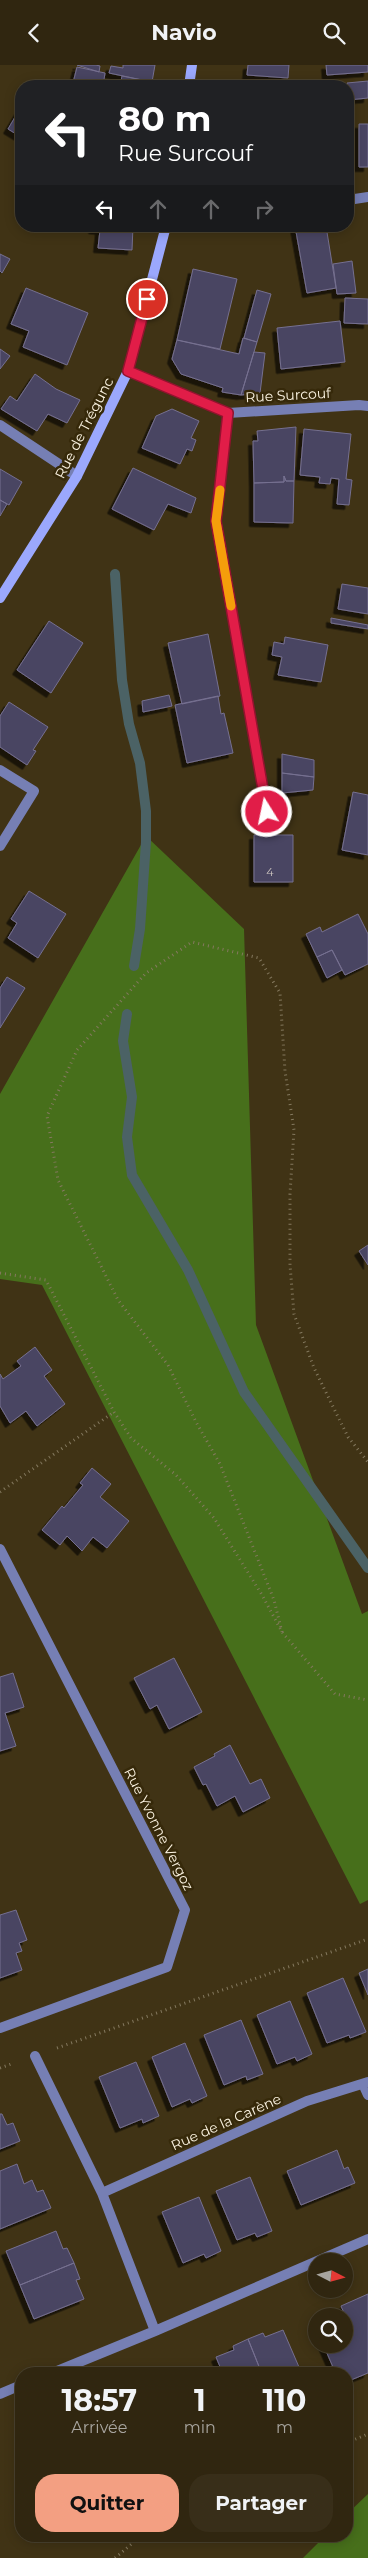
<!DOCTYPE html>
<html lang="fr">
<meta charset="utf-8">
<style>
body{margin:0;font-family:Montserrat,sans-serif;background:#382e19;color:#f1f3f6;height:100vh;display:flex;flex-direction:column;font-size:19px;white-space:nowrap}
*{box-sizing:border-box;margin:0}
p{font-size:16px;color:#a8a59f}
.icon{flex:none;width:28px;height:28px;fill:none;stroke:currentColor;stroke-width:2;stroke-linecap:round;stroke-linejoin:round}
.map{position:relative;flex:1;overflow:hidden}
.details{position:absolute;left:15px;top:2302px;width:338px;height:175px;display:flex;flex-direction:column;background:#302610;border-radius:20px;box-shadow:0 2px 12px #0003,0 0 0 1px #4b4330}
.details>*{flex:none}
.banner{position:absolute;left:15px;top:15px;width:339px;height:152px;border-radius:20px;box-shadow:0 2px 12px #0003,0 0 0 1px #4b4330;background:#202124;color:#fff;overflow:hidden}
.needle{width:32px;rotate:96deg}
.tools{position:absolute;left:308px;top:2188px;display:grid;gap:10px}
.tools a{display:grid;place-items:center;width:45px;height:45px;border-radius:50%;background:#302610;box-shadow:0 2px 12px #0003,0 0 0 1px #4b4330;font-size:25px}
.pin{position:absolute;display:grid;place-items:center;width:42px;height:42px;color:#fff;margin:-21px;border:2px solid #fff;border-radius:50%;box-shadow:0 1px 5px #0007}
.me{position:absolute;width:55px;margin:-28px;rotate:350deg;stroke-linejoin:round;filter:drop-shadow(0 0 4px #0008)}
.turn{display:flex;align-items:center;gap:18px;height:105px;padding:0 20px;font-size:22px}
.turn .icon{width:65px;height:65px;stroke-width:2.5}
.turn b{display:block;font-size:35px;line-height:42px}
.lanes{display:flex;align-items:center;height:48px;padding:0 20px;background:#0003;justify-content:center;gap:25px;direction:ltr}
.lanes .off{opacity:.35}
.eta{display:flex;justify-content:space-evenly;align-items:center;height:85px;text-align:center}
.eta b{font-size:30px;font-weight:700;line-height:35px}
.cta{display:flex;gap:10px;margin-top:auto;padding:10px 20px}
.cta a{flex:1;height:58px;border-radius:20px;background:#f39f82;color:#111;font-size:20px;font-weight:700;line-height:58px;text-align:center}
.cta a+a{background:#382e19;color:#f1f3f6}
header{display:flex;justify-content:space-between;align-items:center;height:65px;padding:0 20px;background:#302610;font-size:22px;font-weight:700}
.map>svg:first-child{display:block}
.forest{fill:#476f1b}
.lines{fill:none;stroke-linecap:round;stroke-linejoin:round}
.stream{stroke:#4b6265;stroke-width:10}
.building{fill:#4a4462;stroke:#757090;filter:url(#shadow)}
.path{stroke:#84795f;stroke-width:3;stroke-dasharray:1 4;stroke-linecap:butt}
.street{stroke:#767fb4;stroke-width:10}
.secondary{stroke:#9ba8fd;stroke-width:10}
.route-casing{stroke:#92132f;stroke-width:12}
.route{stroke:#e11d48;stroke-width:9}
.slow{stroke:#f59e0b;stroke-width:9}
.labels{text-anchor:middle;dominant-baseline:central;stroke-width:5;stroke-linejoin:round;paint-order:stroke}
.number-label{font-size:11px;fill:#cfc7c1}
.street-label{font-size:14px;fill:#fbf3e1;stroke:#36290a}
</style>
<header><svg class="icon" aria-label="back" viewBox="0 0 24 24"><path d="M15 5l-7 7 7 7"/></svg>Navio<svg class="icon" aria-label="search" viewBox="0 0 24 24"><circle cx="10" cy="10" r="6"/><path d="M15 15l6 6"/></svg></header>
<div class="map">
<svg width="368" height="2493" viewBox="0 0 368 2493">
<defs>
<filter id="shadow"><feDropShadow dx="-4.5" dy="4.5" stdDeviation="0" flood-color="#0009"/></filter>
</defs>
<rect width="100%" height="100%" fill="#403315"/>
<path class="forest" d="M 146,771 L 244,864 L 256,1260 L 362,1549 L 368,1546 L 368,1835 L 360,1839 L 42,1220 L 0,1214 L 0,1029 Z
M 368,2429 L 368,2493 L 303,2493 L 325,2471 L 346,2471 L 346,2450 Z"/>
<g class="lines">
<path class="stream" d="M 115,509 L 122,615 L 129,659 L 140,698 L 146,746 L 146,777 L 140,864 L 134,901
M 127,949 L 123,976 L 132,1032 L 127,1072 L 132,1110 L 188,1205 L 244,1327 L 368,1503"/>
</g>
<path class="building" d="M 77,0 L 96,0 L 100,1 L 99,7 Z
M 123,0 L 155,0 L 152,17 L 109,8 L 111,1 L 123,3 Z
M 248,0 L 289,0 L 288,13 L 247,10 Z
M 326,0 L 368,0 L 368,7 L 327,10 Z
M 77,2 L 105,8 L 103,21 L 73,18 Z
M 122,11 L 152,17 L 151,21 L 120,21 Z
M 368,16 L 368,33 L 348,35 L 347,18 Z
M 21,42 L 21,72 L 8,64 Z
M 359,59 L 368,59 L 368,102 L 359,102 Z
M 93,161 L 133,161 L 132,185 L 98,183 L 100,165 L 93,164 Z
M 295,161 L 326,161 L 336,223 L 307,228 Z
M 0,189 L 10,194 L 2,208 L 0,206 Z
M 352,196 L 356,228 L 337,229 L 333,199 Z
M 193,204 L 237,214 L 220,284 L 177,275 Z
M 26,223 L 88,248 L 67,300 L 23,282 L 29,266 L 11,259 Z
M 257,225 L 271,229 L 257,277 L 244,273 Z
M 345,233 L 368,234 L 368,259 L 344,258 Z
M 340,256 L 345,297 L 281,304 L 277,263 Z
M 243,273 L 257,277 L 241,330 L 222,327 L 223,323 L 181,309 L 172,294 L 177,275 L 239,289 Z
M 0,284 L 10,291 L 0,304 Z
M 254,287 L 265,288 L 260,328 L 241,330 Z
M 35,309 L 56,324 L 80,335 L 67,358 L 48,349 L 37,366 L 1,344 L 10,331 L 17,336 Z
M 172,344 L 199,356 L 191,373 L 196,375 L 192,386 L 187,384 L 180,399 L 142,383 L 156,351 Z
M 296,362 L 294,416 L 286,416 L 284,411 L 284,417 L 254,418 L 253,376 L 258,376 L 257,366 Z
M 304,364 L 351,369 L 346,414 L 352,415 L 349,440 L 337,439 L 339,414 L 331,413 L 330,419 L 319,418 L 320,412 L 300,410 Z
M 133,403 L 196,433 L 191,448 L 168,439 L 154,465 L 112,444 Z
M 0,404 L 22,417 L 9,440 L 0,435 Z
M 284,411 L 286,416 L 294,416 L 293,458 L 254,457 L 254,418 L 284,417 Z
M 0,435 L 7,439 L 0,451 Z
M 342,519 L 368,523 L 368,549 L 338,544 Z
M 331,553 L 368,560 L 368,564 L 331,558 Z
M 49,556 L 83,578 L 51,628 L 17,605 Z
M 208,569 L 220,631 L 182,639 L 168,578 Z
M 285,572 L 328,580 L 321,617 L 278,610 L 282,592 L 272,590 L 274,577 L 284,579 Z
M 169,630 L 172,641 L 143,647 L 142,636 Z
M 218,631 L 221,649 L 224,648 L 233,688 L 187,698 L 175,640 Z
M 9,637 L 48,662 L 33,685 L 36,686 L 27,700 L 0,682 L 0,651 Z
M 282,689 L 314,695 L 314,712 L 282,708 Z
M 282,708 L 314,712 L 313,725 L 282,728 Z
M 353,727 L 368,730 L 368,790 L 342,785 Z
M 254,770 L 293,770 L 293,817 L 254,817 Z
M 29,826 L 66,849 L 38,893 L 8,873 L 17,858 L 11,854 Z
M 358,849 L 368,869 L 368,899 L 345,910 L 332,885 L 317,892 L 306,869 L 320,862 L 322,867 Z
M 332,885 L 342,905 L 327,913 L 317,892 Z
M 7,912 L 25,923 L 0,963 L 0,923 Z
M 368,1180 L 368,1200 L 359,1186 Z
M 35,1282 L 52,1305 L 44,1311 L 65,1339 L 37,1361 L 26,1346 L 10,1358 L 0,1341 L 0,1309 L 3,1314 L 21,1301 L 17,1296 Z
M 92,1403 L 111,1419 L 100,1432 L 129,1456 L 107,1483 L 93,1472 L 82,1486 L 67,1471 L 60,1480 L 42,1465 L 62,1441 L 64,1443 L 83,1420 L 80,1418 Z
M 174,1593 L 202,1647 L 169,1664 L 157,1640 L 150,1644 L 134,1613 Z
M 13,1608 L 24,1642 L 5,1648 L 16,1681 L 0,1686 L 0,1612 Z
M 230,1680 L 250,1719 L 261,1714 L 270,1733 L 243,1747 L 235,1731 L 217,1741 L 206,1719 L 203,1720 L 194,1702 L 215,1691 L 214,1689 Z
M 16,1845 L 27,1875 L 19,1878 L 22,1886 L 16,1888 L 22,1905 L 0,1913 L 0,1850 Z
M 368,1904 L 368,1930 L 359,1908 Z
M 343,1913 L 366,1967 L 350,1973 L 349,1970 L 327,1978 L 307,1928 Z
M 290,1936 L 312,1989 L 297,1996 L 295,1992 L 277,1999 L 257,1950 Z
M 241,1955 L 263,2009 L 247,2015 L 246,2011 L 224,2020 L 204,1970 Z
M 185,1978 L 207,2031 L 192,2038 L 190,2034 L 172,2042 L 152,1992 Z
M 136,1997 L 159,2051 L 143,2058 L 142,2054 L 120,2063 L 99,2012 Z
M 0,2049 L 2,2049 L 7,2060 L 13,2058 L 20,2076 L 0,2084 Z
M 337,2085 L 344,2104 L 348,2102 L 355,2118 L 301,2140 L 287,2106 Z
M 17,2099 L 24,2119 L 32,2115 L 37,2127 L 43,2125 L 51,2143 L 0,2164 L 0,2106 Z
M 250,2112 L 272,2166 L 257,2172 L 255,2168 L 237,2175 L 216,2126 Z
M 199,2132 L 221,2186 L 206,2193 L 204,2189 L 183,2198 L 162,2147 Z
M 56,2166 L 63,2184 L 67,2183 L 74,2198 L 20,2220 L 6,2186 Z
M 74,2198 L 80,2214 L 76,2215 L 84,2234 L 34,2254 L 20,2220 Z
M 368,2229 L 368,2308 L 346,2317 L 346,2309 L 336,2309 L 323,2279 L 344,2279 L 344,2251 L 337,2251 L 344,2248 L 341,2241 Z
M 283,2265 L 302,2309 L 262,2309 L 248,2274 L 263,2268 L 265,2272 Z
M 248,2274 L 262,2309 L 223,2309 L 216,2292 L 234,2285 L 233,2281 Z"/>
<g class="lines">
<path class="path" d="M 0,1208 L 46,1215 L 114,1347 L 131,1373 L 176,1410 L 214,1453 L 262,1530 L 282,1567 L 335,1629 L 368,1635
M 0,1427 L 114,1347
M 282,1567 L 274,1535 L 220,1399 L 196,1357 L 168,1300 L 118,1235 L 58,1115 L 47,1051 L 77,985 L 146,908 L 192,877 L 259,893 L 280,928 L 285,1006 L 294,1065 L 290,1129 L 290,1200 L 294,1249 L 314,1303 L 348,1372 L 368,1397
M 57,1983 L 368,1874
M 0,2003 L 14,1998
M 346,2378 L 368,2369
M 115,2493 L 141,2471"/>
<path class="street" d="M 348,135 L 368,132
M 128,306 L 228,348 L 359,340 L 368,341
M 228,348 L 216,456 L 267,747
M 0,360 L 77,411
M 0,705 L 34,726 L 0,781
M 0,1484 L 185,1845 L 167,1902 L 0,1963
M 35,1991 L 102,2128 L 155,2266
M 363,2019 L 368,2030
M 102,2128 L 307,2036 L 368,2017
M 50,2309 L 155,2266 L 368,2174
M 0,2329 L 21,2320"/>
<path class="secondary" d="M 189,21 L 192,0
M 0,533 L 77,411 L 128,306 L 166,161"/>
</g>
<g class="lines">
<defs>
<path id="route" d="M 147,234 L 128,306 L 228,348 L 216,456 L 267,747"/>
</defs>
<use href="#route" class="route-casing"/>
<use href="#route" class="route"/>
<path class="slow" d="M 220,425 L 216,456 L 231,541"/>
</g>
<g class="labels">
<g class="number-label">
<text x="270" y="807">4</text>
</g>
<g class="street-label">
<text transform="translate(288 330) rotate(-3)">Rue Surcouf</text>
<text transform="translate(84 363) rotate(-63)">Rue de Trégunc</text>
<text transform="translate(159 1764) rotate(63)">Rue Yvonne Vergoz</text>
<text transform="translate(226 2057) rotate(-24)">Rue de la Carène</text>
</g>
</g>
</svg>
<div class="tools">
<a><svg class="needle" viewBox="-14 -14 28 28"><path d="M0-13l5 13h-10z" fill="#e53935"/><path d="M0 13l5-13h-10z" fill="#a8a59f"/></svg></a>
<a><svg class="icon" aria-label="search" viewBox="0 0 24 24"><circle cx="10" cy="10" r="6"/><path d="M15 15l6 6"/></svg></a>
</div>
<div class="pin" style="left:147px;top:234px;background:#d93025"><svg class="icon" aria-label="arrive" viewBox="0 0 24 24"><path d="M6 21V4h12l-3 4 3 4H6"/></svg></div>
<svg class="me" style="left:267px;top:747px" viewBox="-20 -20 40 40"><circle r="17" fill="#e11d48" stroke="#fff" stroke-width="3"/><path d="M0-11L8 9 0 5-8 9z" fill="#fff"/></svg>
<div class="banner">
<div class="turn"><svg class="icon" aria-label="left" viewBox="0 0 24 24"><path d="M17 20v-9H6M10 6l-5 5 5 5"/></svg><div><b>80 m</b>Rue Surcouf</div></div>
<div class="lanes"><svg class="icon" aria-label="left" viewBox="0 0 24 24"><path d="M17 20v-9H6M10 6l-5 5 5 5"/></svg><svg class="icon off" aria-label="ahead" viewBox="0 0 24 24"><path d="M12 20V5M6 11l6-6 6 6"/></svg><svg class="icon off" aria-label="ahead" viewBox="0 0 24 24"><path d="M12 20V5M6 11l6-6 6 6"/></svg><svg class="icon off" aria-label="right" viewBox="0 0 24 24"><path d="M7 20v-9h11M14 6l5 5-5 5"/></svg></div>
</div>
<section class="details">
<div class="eta">
<div><b>18:57</b><p>Arrivée</p></div>
<div><b>1</b><p>min</p></div>
<div><b>110</b><p>m</p></div>
</div>
<div class="cta"><a>Quitter</a><a>Partager</a></div>
</section>
</div>
